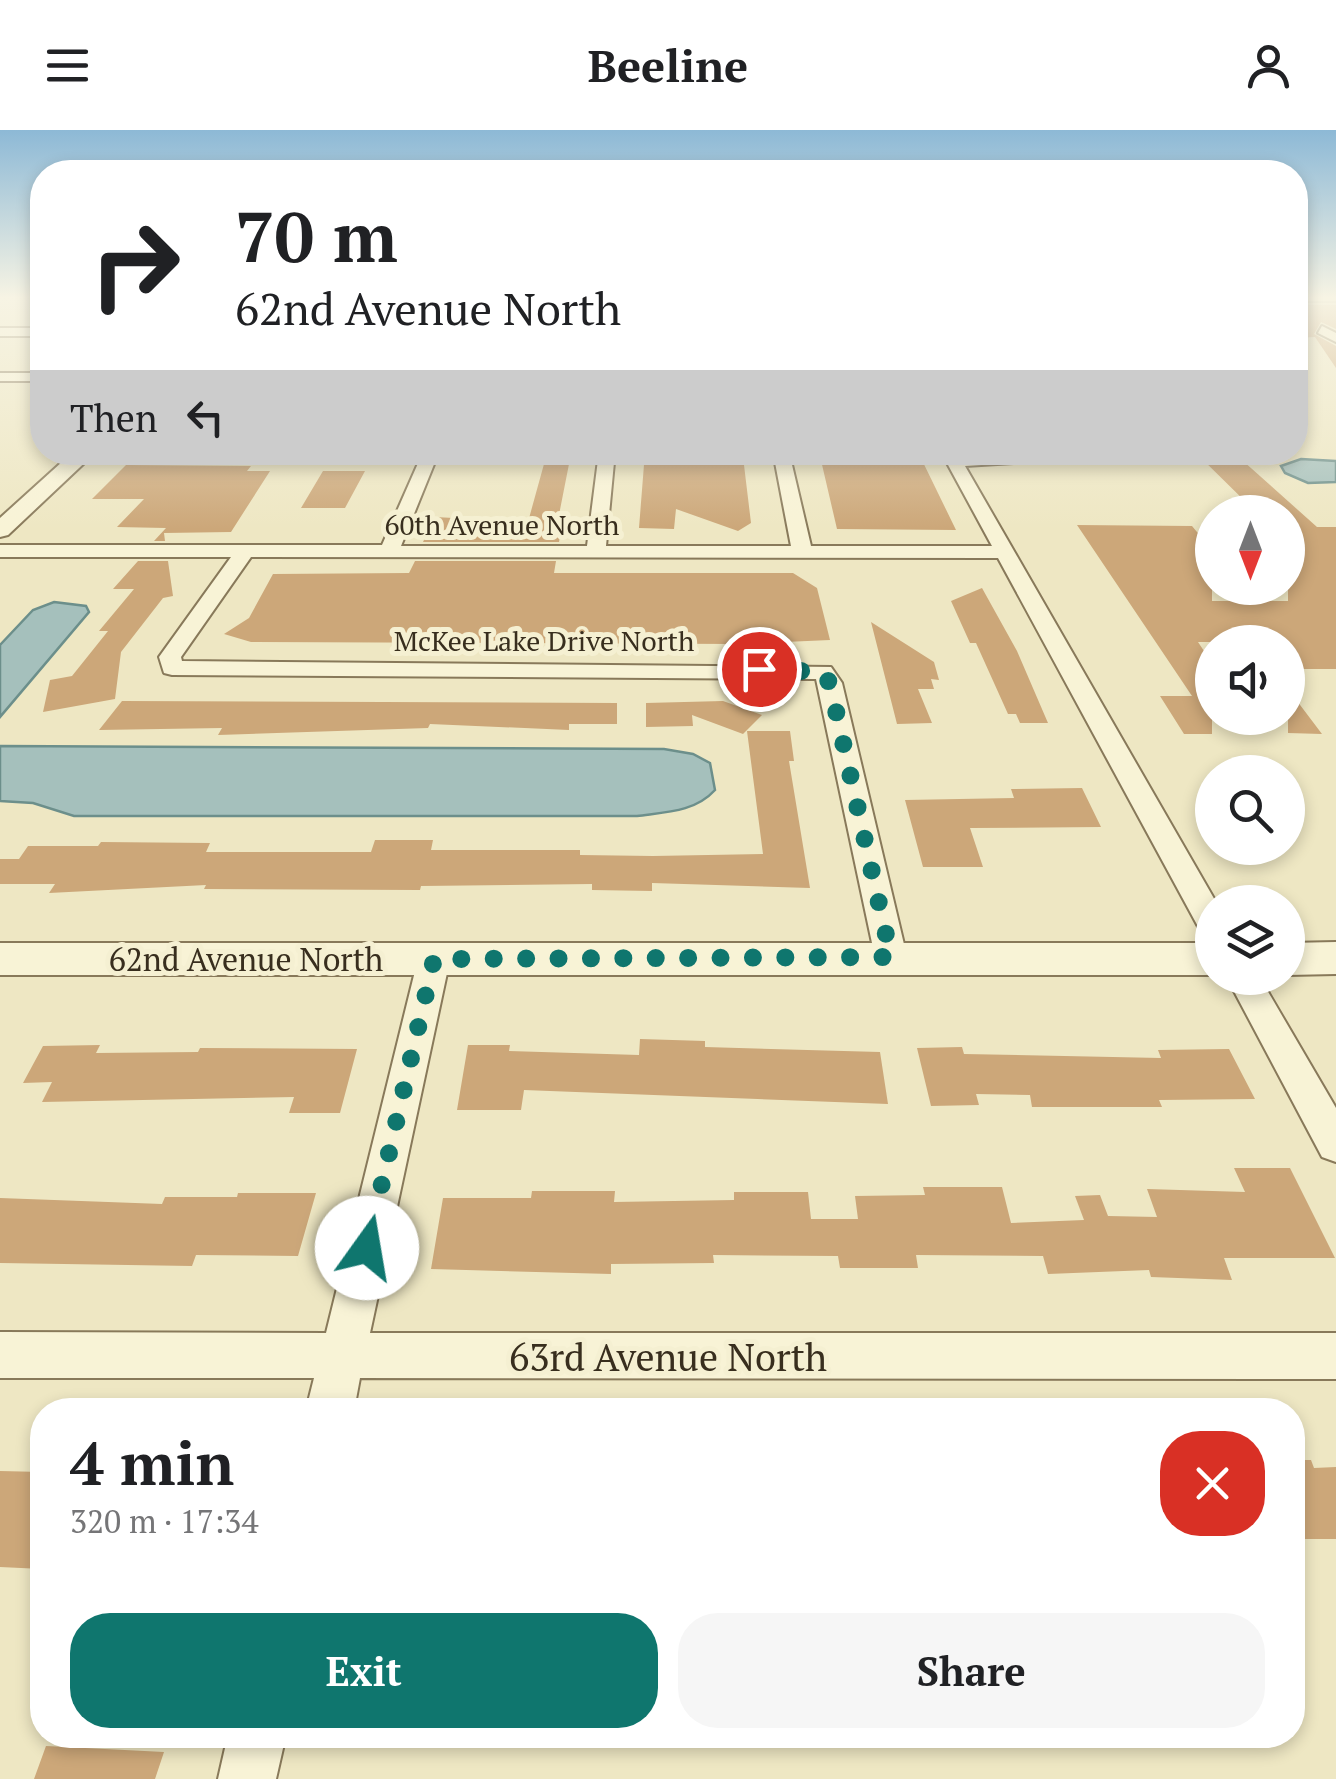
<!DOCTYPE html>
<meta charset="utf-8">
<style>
body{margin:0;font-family:"PT Serif",serif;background:#f6f6f6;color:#202124;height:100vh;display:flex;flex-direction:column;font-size:38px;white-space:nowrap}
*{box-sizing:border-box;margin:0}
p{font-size:32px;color:#757577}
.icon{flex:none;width:55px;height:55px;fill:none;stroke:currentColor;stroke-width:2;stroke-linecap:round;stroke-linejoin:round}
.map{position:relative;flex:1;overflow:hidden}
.details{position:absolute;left:30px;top:1268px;width:1275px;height:350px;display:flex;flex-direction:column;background:#fff;border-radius:40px;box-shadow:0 5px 15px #0003}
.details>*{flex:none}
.top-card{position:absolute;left:30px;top:30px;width:1278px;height:305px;border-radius:40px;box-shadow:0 5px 15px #0003;background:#fff;color:#202124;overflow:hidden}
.needle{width:65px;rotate:180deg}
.tools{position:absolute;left:1195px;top:365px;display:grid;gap:20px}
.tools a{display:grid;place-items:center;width:110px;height:110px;border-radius:50%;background:#fff;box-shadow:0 5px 15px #0003;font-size:50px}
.pin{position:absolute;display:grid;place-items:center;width:85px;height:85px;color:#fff;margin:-42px;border:5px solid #fff;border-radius:50%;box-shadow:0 2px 10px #0007}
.me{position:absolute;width:110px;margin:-55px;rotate:13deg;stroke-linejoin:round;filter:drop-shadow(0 0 8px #0008)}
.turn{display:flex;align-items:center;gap:35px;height:210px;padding:0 40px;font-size:45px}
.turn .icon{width:130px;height:130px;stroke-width:2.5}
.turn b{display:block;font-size:70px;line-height:85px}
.then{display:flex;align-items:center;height:95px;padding:0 40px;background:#0003;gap:20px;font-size:38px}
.round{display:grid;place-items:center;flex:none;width:105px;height:105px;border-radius:40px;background:#f6f6f6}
.overview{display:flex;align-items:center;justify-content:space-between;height:170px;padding:0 40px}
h1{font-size:60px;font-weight:800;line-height:75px}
.action{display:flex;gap:20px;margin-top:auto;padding:20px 40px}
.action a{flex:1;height:115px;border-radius:40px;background:#0f766e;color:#fff;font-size:40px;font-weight:800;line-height:115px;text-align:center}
.action a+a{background:#f6f6f6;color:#202124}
header{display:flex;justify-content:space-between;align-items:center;height:130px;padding:0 40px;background:#fff;font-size:45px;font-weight:800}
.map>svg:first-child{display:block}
.water{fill:#a5c0bc;stroke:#6c8f8b;stroke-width:2.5}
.building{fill:#cca779}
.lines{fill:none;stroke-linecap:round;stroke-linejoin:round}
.minor-casing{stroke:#88795a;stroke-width:4}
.tertiary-casing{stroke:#88795a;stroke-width:4}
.minor{fill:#f8f3d6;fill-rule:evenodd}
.tertiary{fill:#f8f3d6;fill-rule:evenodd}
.route{stroke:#0f766e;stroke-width:18;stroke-dasharray:0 32.4}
.labels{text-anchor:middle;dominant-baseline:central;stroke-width:10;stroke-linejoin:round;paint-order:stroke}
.far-street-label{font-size:28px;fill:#382e1e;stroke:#f5f0d2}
.street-label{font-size:32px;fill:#382e1e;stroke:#f5f0d2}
.near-street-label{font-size:38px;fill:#382e1e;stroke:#f5f0d2}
</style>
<header><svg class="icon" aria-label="menu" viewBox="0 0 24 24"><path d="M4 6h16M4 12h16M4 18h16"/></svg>Beeline<svg class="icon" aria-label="person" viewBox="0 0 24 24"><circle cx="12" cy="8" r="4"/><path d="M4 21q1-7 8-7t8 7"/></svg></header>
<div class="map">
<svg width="1336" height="1649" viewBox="0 0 1336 1649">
<rect width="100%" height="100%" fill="#eee7c3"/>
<path class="water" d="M 1301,329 L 1336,331 L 1336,352 L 1308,353 L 1285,343 L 1281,336 Z
M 54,472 L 86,476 L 89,482 L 0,587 L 0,515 L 33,480 Z
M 0,616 L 664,619 L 693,624 L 710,633 L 715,660 C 695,682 666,682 637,686 L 74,686 L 33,673 L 0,671 Z"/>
<path class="building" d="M 1295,175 L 1336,175 L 1336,199 L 1321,192 L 1314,204 L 1336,216 L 1336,238 L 1315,207 L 1295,208 Z
M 645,322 L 677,322 L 676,335 L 744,335 L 751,393 L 738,401 L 676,379 L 674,399 L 639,398 Z
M 828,322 L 918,322 L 956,400 L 837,399 L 820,326 L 829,326 Z
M 1195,322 L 1233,322 L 1317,397 L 1336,397 L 1336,539 L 1288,539 L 1288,512 L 1198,512 L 1212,533 L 1212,604 L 1184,604 L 1160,566 L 1192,566 L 1077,395 L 1192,396 L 1212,420 L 1212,471 L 1288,471 L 1288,382 L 1256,382 Z
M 544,334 L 569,334 L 557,395 L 562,395 L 559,412 L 423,412 L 435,387 L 528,392 Z
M 126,335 L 251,336 L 247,341 L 270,341 L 231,402 L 164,403 L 165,411 L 154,411 L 166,398 L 117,397 L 144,369 L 92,369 Z
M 323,341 L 365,341 L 345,378 L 301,378 Z
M 138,431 L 168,431 L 173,466 L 163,468 L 121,522 L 115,569 L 43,582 L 50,550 L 72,546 L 108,501 L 99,501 L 134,459 L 113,459 Z
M 415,431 L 556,431 L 554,443 L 793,443 L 817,458 L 830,510 L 738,514 L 251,512 L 224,504 L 249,488 L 273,444 L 409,443 Z
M 982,458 L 1017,521 L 1048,593 L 1020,593 L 1016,584 L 1008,584 L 976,513 L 970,513 L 951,471 Z
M 871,492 L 934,532 L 939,550 L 931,549 L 934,559 L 918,559 L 932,593 L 897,594 Z
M 1288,559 L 1322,604 L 1288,603 Z
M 122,571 L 617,573 L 617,594 L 569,594 L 569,600 L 430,594 L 428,598 L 218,605 L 222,598 L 99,600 Z
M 723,571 L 762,585 L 743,604 L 692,585 L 693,596 L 646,597 L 646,573 Z
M 747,601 L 790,601 L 794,631 L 789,631 L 810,758 L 652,753 L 652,761 L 592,760 L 592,754 L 421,756 L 420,760 L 204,759 L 206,755 L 49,763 L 55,754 L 0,754 L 0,729 L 19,729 L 28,716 L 98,716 L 101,712 L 210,713 L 206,722 L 371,722 L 375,710 L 433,710 L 431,720 L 580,720 L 580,725 L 653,726 L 763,724 Z
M 1082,658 L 1101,697 L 970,698 L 983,737 L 923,737 L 905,670 L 1014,668 L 1011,659 Z
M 640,909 L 705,911 L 705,917 L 880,922 L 888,974 L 524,960 L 521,980 L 457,980 L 468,915 L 510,915 L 509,921 L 639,925 Z
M 100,915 L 96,923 L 198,922 L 200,918 L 357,919 L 340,983 L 289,983 L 294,967 L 42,972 L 52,952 L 23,953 L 43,916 Z
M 962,917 L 964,924 L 1161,928 L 1158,920 L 1229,919 L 1255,969 L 1159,970 L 1162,977 L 1032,977 L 1030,965 L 976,964 L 979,975 L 931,976 L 917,918 Z
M 1234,1038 L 1290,1038 L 1335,1128 L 1224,1128 L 1232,1150 L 1151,1147 L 1149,1140 L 1048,1144 L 1043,1126 L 916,1125 L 918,1138 L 840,1138 L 838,1126 L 713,1125 L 714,1133 L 611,1134 L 611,1144 L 431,1139 L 443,1068 L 531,1068 L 532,1061 L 615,1061 L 614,1072 L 734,1070 L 734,1062 L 808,1062 L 811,1089 L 858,1089 L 855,1066 L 925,1065 L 923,1057 L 1002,1057 L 1011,1093 L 1084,1090 L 1075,1066 L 1100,1065 L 1108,1086 L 1157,1087 L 1147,1059 L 1245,1062 Z
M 238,1063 L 316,1063 L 298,1126 L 196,1125 L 192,1136 L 0,1133 L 0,1068 L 162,1074 L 165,1067 L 237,1067 Z
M 1292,1330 L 1311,1330 L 1314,1338 L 1336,1337 L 1336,1409 L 1292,1409 Z
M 0,1341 L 42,1342 L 42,1439 L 0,1437 Z
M 46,1616 L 164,1622 L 155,1649 L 34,1649 Z"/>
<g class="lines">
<defs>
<path id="minor" d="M 1295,168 L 1336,168 L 1336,171 L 1295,171 Z
M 1322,196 L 1336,203 L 1336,212 L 1318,203 Z
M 0,198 L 42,198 L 42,206 L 0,206 Z
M 0,243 L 42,243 L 42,251 L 0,251 Z
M 78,322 L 351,322 L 343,327 L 85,329 Z
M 423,322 L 439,322 L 401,416 L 587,416 L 599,322 L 615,322 L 606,416 L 791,416 L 773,322 L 789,322 L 811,416 L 992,416 L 941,322 L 957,322 L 960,327 L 1071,322 L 1064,330 L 965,336 L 1216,772 L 1212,806 L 1201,802 L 998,428 L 251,427 L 181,527 L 182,531 L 831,537 L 842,553 L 907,827 L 903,836 L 891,840 L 879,836 L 875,827 L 816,549 L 172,545 L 164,543 L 159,527 L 231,427 L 0,427 L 0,415 L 382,415 Z
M 434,816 L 446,820 L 450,829 L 370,1203 L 1336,1203 L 1336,1249 L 360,1248 L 354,1280 L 306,1280 L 314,1248 L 0,1248 L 0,1202 L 326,1203 L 418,829 L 422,820 Z
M 1227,848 L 1260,848 L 1336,978 L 1336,1032 L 1322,1027 Z
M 228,1605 L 286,1605 L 276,1649 L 218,1649 Z"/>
<path id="tertiary" d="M 73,322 L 96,322 L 8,405 L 0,407 L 0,388 Z
M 1336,812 L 1336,844 L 1288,845 L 1288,813 Z
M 0,813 L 1212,813 L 1212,845 L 0,845 Z"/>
</defs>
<use href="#minor" class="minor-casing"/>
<use href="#tertiary" class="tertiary-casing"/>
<use href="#minor" class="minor"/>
<use href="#tertiary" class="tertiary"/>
</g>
<linearGradient id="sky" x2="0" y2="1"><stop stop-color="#8db9d6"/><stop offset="0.42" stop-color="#f7f4e4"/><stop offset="1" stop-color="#f7f4e4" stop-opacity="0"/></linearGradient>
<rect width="1336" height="399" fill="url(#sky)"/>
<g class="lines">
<path class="route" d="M 367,1118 L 434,829 L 891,827 L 830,554 L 823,542 L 759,539"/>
</g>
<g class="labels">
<g class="far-street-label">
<text x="502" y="394">60th Avenue North</text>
<text x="544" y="510">McKee Lake Drive North</text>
</g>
<g class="street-label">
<text x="246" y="829">62nd Avenue North</text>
</g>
<g class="near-street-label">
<text x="668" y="1227">63rd Avenue North</text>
</g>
</g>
</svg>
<div class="tools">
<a><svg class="needle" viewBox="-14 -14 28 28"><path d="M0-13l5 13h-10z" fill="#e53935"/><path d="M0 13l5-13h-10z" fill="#757577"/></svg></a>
<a><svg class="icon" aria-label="sound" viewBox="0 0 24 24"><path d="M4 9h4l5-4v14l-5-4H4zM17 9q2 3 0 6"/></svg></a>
<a><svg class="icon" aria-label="search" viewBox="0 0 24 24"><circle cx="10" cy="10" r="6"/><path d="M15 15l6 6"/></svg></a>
<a><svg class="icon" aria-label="layers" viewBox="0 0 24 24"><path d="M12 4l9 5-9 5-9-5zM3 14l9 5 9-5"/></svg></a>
</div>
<div class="pin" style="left:759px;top:539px;background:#d93025"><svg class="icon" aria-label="arrive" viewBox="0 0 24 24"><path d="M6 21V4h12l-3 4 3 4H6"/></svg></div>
<svg class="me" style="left:367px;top:1118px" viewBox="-20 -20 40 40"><circle r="19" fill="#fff"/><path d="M0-13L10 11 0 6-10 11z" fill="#0f766e"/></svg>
<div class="top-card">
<div class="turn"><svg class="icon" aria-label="right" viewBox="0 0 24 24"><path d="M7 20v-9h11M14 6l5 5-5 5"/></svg><div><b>70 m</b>62nd Avenue North</div></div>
<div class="then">Then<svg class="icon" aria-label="left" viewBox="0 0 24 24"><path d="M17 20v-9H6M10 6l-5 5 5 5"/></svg></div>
</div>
<section class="details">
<div class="overview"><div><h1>4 min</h1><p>320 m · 17:34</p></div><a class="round" style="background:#d93025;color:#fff"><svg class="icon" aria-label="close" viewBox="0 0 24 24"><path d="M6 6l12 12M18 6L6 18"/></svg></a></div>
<div class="action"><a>Exit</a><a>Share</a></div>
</section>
</div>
